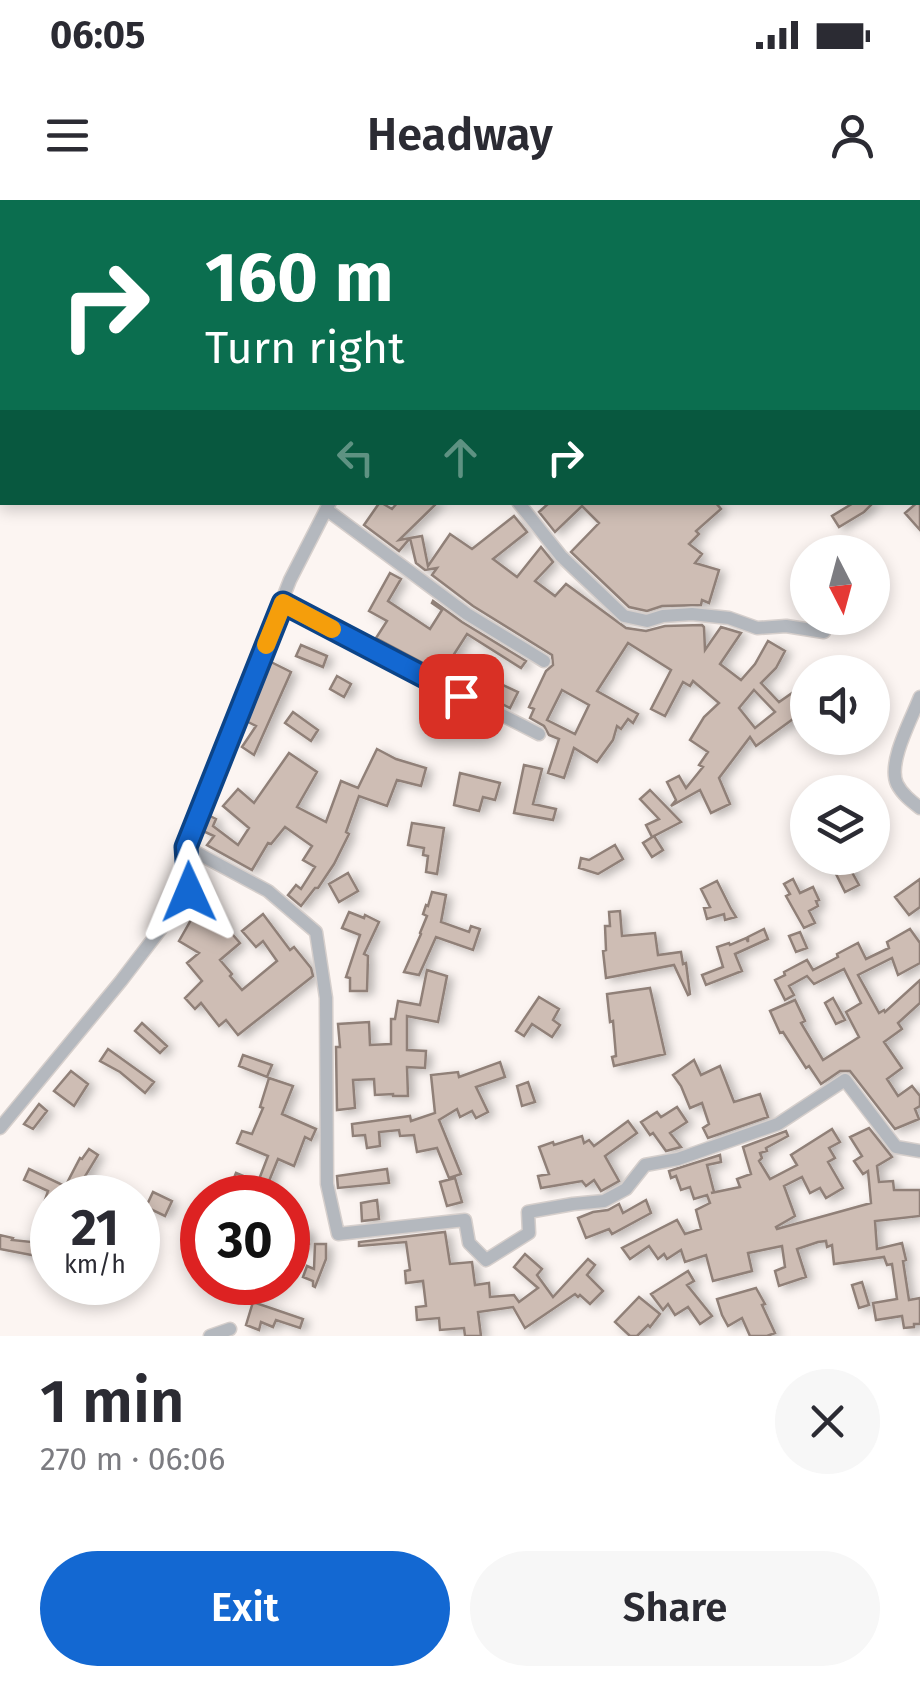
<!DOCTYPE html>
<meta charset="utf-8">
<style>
body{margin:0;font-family:"Fira Sans",sans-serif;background:#f7f7f7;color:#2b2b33;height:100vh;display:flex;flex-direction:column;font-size:38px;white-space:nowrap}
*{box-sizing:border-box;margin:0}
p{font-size:32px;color:#7c7c81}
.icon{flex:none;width:55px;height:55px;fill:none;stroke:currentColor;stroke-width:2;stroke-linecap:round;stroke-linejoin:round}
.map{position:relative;height:1136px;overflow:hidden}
.drawer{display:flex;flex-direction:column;background:#fff;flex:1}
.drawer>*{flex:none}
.guide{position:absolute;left:0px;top:0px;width:920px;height:305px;box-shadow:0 5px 15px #0003;background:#0b6e4f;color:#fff;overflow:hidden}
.needle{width:65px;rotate:174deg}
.buttons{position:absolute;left:790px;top:335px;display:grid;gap:20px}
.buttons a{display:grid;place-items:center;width:100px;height:100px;border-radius:50%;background:#fff;box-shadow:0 5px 15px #0003;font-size:50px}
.speed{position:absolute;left:30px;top:975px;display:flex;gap:20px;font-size:50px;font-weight:700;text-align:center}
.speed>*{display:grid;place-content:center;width:130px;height:130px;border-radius:50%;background:#fff;box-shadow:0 5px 15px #0003;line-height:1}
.speed small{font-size:25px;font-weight:400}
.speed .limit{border:15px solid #d22;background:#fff;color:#111}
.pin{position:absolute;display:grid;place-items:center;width:85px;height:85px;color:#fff;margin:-42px;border-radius:20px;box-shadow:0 5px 15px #0006}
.me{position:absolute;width:110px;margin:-55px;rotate:359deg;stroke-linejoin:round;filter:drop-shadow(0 0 8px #0008)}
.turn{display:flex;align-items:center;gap:35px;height:210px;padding:0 40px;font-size:45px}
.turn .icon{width:130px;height:130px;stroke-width:2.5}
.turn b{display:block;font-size:70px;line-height:85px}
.lanes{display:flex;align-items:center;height:95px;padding:0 40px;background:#0003;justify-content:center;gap:50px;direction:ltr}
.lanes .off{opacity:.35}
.round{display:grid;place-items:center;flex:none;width:105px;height:105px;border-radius:52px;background:#f7f7f7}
.summary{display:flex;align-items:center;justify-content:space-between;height:170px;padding:0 40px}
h1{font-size:60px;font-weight:600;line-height:75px}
.primary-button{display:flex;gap:20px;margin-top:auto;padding:20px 40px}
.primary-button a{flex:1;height:115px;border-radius:60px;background:#1368d2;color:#fff;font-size:40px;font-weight:600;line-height:115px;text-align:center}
.primary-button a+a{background:#f7f7f7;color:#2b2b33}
.status{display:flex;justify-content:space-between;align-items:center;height:70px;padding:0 50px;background:#fff;direction:ltr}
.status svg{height:28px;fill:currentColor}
header{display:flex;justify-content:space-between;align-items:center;height:130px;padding:0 40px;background:#fff;font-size:45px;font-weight:600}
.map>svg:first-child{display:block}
.building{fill:#cebdb4;stroke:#908078;stroke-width:2.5;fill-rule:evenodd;filter:url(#shadow)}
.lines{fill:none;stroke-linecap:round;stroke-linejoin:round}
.street-casing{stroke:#d6cfcc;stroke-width:15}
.street{stroke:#b4b8be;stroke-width:12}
.route-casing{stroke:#0c4488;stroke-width:25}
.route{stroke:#1368d2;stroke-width:18}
.slow{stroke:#f59e0b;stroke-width:18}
</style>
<div class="status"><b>06:05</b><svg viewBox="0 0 49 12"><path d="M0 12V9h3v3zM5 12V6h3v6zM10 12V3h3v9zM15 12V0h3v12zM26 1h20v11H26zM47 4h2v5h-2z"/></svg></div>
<header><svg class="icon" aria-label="menu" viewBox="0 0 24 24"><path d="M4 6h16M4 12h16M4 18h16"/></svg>Headway<svg class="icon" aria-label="person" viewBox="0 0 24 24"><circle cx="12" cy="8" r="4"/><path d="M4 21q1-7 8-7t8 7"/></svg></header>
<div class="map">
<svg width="920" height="1136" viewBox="0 0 920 1136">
<defs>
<filter id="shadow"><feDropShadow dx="5.5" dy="3" stdDeviation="5" flood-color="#0004"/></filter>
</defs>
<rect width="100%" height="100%" fill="#fcf5f2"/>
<path class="building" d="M 920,300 L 920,330 L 905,313 Z
M 380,302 L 392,309 L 398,302 L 438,302 L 399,340 L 410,338 L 399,351 L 364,325 Z
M 550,302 L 715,302 L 721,309 L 696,331 L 699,334 L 689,344 L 702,354 L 695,363 L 719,370 L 709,403 L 702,400 L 701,405 L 662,406 L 647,411 L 629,407 L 571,352 L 599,323 L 582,306 L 555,332 L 539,312 Z
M 855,302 L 874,302 L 864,312 L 839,327 L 832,316 Z
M 514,316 L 527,332 L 493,359 L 517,377 L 541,347 L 553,362 L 535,381 L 555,396 L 566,384 L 626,428 L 646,431 L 665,426 L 702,425 L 704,427 L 705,450 L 721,427 L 741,433 L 720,464 L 741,480 L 755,464 L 768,441 L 785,451 L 776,468 L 761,483 L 779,502 L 808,482 L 808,508 L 756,546 L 750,537 L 719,578 L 730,604 L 711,613 L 700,590 L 671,606 L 676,600 L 667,582 L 679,576 L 686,588 L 703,567 L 699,565 L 708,552 L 690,540 L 704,517 L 719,503 L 693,481 L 690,486 L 683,482 L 665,516 L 651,509 L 671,470 L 628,443 L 597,491 L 638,514 L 633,523 L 628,519 L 621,529 L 617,526 L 613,540 L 597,562 L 574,548 L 564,578 L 548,573 L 559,539 L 549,535 L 544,526 L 530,518 L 534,509 L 529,507 L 546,471 L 553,465 L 552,455 L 473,406 L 432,375 L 437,368 L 425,370 L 416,363 L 410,338 L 422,336 L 428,366 L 450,334 L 472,349 ZM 562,490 L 589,505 L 575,534 L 547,520 ZM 754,490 L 775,512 L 755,528 L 739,508 Z
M 390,373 L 401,379 L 388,401 L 430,429 L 442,410 L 432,403 L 433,401 L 462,422 L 526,461 L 521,468 L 467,434 L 442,473 L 376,438 L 387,421 L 369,411 Z
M 301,445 L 327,456 L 323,467 L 296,456 Z
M 269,461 L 291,472 L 254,555 L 242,547 L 256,526 L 246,521 Z
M 474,471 L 502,489 L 503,485 L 518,492 L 510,508 L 465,485 Z
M 337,476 L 351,484 L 344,497 L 330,489 Z
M 293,512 L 318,530 L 311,541 L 285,523 Z
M 377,549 L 396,559 L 426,568 L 421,586 L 397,580 L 387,606 L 359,596 L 346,632 L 349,634 L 334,664 L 318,688 L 315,688 L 301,706 L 288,695 L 296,685 L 301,689 L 315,667 L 303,660 L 312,646 L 285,627 L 271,644 L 268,643 L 252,670 L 207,645 L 214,636 L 203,631 L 208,615 L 216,619 L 213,626 L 238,645 L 249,628 L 223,606 L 238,589 L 254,603 L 289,553 L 317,572 L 297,607 L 326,622 L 341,581 L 358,588 Z
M 524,565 L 542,569 L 533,604 L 556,609 L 553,620 L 514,613 Z
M 460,573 L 500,583 L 495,600 L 483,597 L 479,611 L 454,605 Z
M 650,590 L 681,622 L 652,637 L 646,625 L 659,619 L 640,599 Z
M 412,623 L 444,628 L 437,674 L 426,672 L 428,656 L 423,655 L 424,648 L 408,645 Z
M 654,636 L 663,650 L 652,657 L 643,643 Z
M 615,645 L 623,659 L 598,674 L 579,668 L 581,658 L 589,660 Z
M 848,665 L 859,685 L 845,692 L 834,670 Z
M 348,673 L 358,691 L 339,702 L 329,684 Z
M 793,679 L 800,693 L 813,687 L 819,700 L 816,701 L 818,706 L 809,711 L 815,723 L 804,728 L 786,696 L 790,694 L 784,684 Z
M 920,679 L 920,707 L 909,715 L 895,697 Z
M 717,681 L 731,709 L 736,717 L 725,720 L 724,714 L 707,719 L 704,708 L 710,707 L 701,689 Z
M 432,692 L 446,695 L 441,722 L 469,732 L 471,726 L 480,729 L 473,750 L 436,737 L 419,775 L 404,772 L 421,734 L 420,733 L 427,716 L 423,714 L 426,705 L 428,706 Z
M 203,706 L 220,720 L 240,743 L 220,760 L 232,774 L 230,776 L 242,790 L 277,761 L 263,741 L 256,747 L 242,731 L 263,714 L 290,750 L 294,747 L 311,768 L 313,776 L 238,835 L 226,820 L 219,826 L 201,803 L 195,809 L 185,798 L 202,781 L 187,763 L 199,753 L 179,741 L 191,720 Z
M 620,711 L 622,736 L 655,733 L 658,755 L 681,752 L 683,764 L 686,763 L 690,794 L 688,795 L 674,765 L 606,778 L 603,751 L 606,750 L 605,726 L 610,726 L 609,712 Z
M 349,712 L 364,718 L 365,715 L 379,722 L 364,754 L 368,756 L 367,791 L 350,791 L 350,778 L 346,777 L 360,735 L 342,728 Z
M 764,729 L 768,739 L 735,754 L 742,771 L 706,785 L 702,775 L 723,767 L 717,747 L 729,743 L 730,745 L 746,738 L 748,742 L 748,737 Z
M 910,729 L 920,743 L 920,763 L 898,775 L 892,758 L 858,775 L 879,813 L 884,810 L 885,812 L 920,780 L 920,803 L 898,823 L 902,829 L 884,842 L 902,868 L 887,879 L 898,896 L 912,886 L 920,896 L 920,906 L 915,909 L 919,919 L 895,929 L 850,871 L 840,871 L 821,884 L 809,866 L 806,868 L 783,832 L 780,833 L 770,811 L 795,800 L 805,821 L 801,823 L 823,860 L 859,837 L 846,812 L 861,803 L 844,769 L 814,784 L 807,776 L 789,786 L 794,795 L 785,800 L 775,780 L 785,775 L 784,772 L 807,760 L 813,770 L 838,757 L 837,754 L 858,743 L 866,759 L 889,748 L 887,742 Z
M 800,732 L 807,748 L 796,752 L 789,736 Z
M 427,770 L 447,776 L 438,822 L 407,816 L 407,850 L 426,851 L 425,868 L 407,867 L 408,896 L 393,896 L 393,894 L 375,895 L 374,879 L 353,880 L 355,908 L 337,910 L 336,847 L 340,847 L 338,824 L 369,822 L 370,845 L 391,844 L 391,819 L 395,819 L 398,801 L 420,805 Z
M 650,788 L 665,854 L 614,866 L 612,857 L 616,856 L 613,821 L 610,822 L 607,794 Z
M 539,797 L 559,809 L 553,820 L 560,825 L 552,837 L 532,824 L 524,836 L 516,831 Z
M 833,798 L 845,820 L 836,824 L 825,803 Z
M 142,823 L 167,846 L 160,853 L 135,831 Z
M 108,849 L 154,882 L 145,893 L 120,872 L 100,861 Z
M 243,855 L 272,865 L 267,877 L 239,866 Z
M 694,860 L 701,875 L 720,866 L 734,902 L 760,894 L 768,917 L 708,938 L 703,928 L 709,924 L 702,903 L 690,908 L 681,886 L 673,875 Z
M 500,862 L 505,877 L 476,887 L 488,912 L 476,918 L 472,911 L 460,917 L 457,909 L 439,920 L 461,974 L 449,978 L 437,948 L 417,952 L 414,935 L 400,936 L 399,930 L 379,932 L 380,946 L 367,948 L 365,935 L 353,936 L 352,924 L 410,916 L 411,921 L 435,913 L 431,875 L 458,872 L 459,877 Z
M 71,871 L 88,884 L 74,906 L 54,891 Z
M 269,878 L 293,886 L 282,914 L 316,929 L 311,940 L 305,937 L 294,966 L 278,959 L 267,986 L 271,988 L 267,998 L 226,998 L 236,973 L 258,982 L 268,956 L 237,943 L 242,931 L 252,934 L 263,908 L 260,907 Z
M 528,882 L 535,902 L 522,906 L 517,886 Z
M 39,904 L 47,911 L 33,929 L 24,924 Z
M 677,907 L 687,922 L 670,933 L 681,947 L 666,951 L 653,933 L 650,935 L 641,922 L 657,912 L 661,917 Z
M 628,921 L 637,933 L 605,956 L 619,981 L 601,991 L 594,980 L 586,986 L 582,981 L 541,988 L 538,976 L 549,974 L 539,947 L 553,942 L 554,945 L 582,936 L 584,943 L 589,940 L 594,946 Z
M 869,928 L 892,957 L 877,966 L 879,982 L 893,981 L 894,990 L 920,990 L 920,1016 L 875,1021 L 877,1049 L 902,1043 L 906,1060 L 903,1061 L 909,1100 L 920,1098 L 920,1124 L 914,1124 L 914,1127 L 904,1128 L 902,1116 L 876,1120 L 873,1103 L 897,1099 L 892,1064 L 887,1065 L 884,1057 L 834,1064 L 832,1045 L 827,1047 L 826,1041 L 818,1042 L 797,1049 L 806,1077 L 779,1086 L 775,1071 L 785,1067 L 782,1046 L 748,1053 L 752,1071 L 713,1081 L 706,1055 L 685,1062 L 681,1050 L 667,1059 L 664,1054 L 658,1059 L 649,1046 L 630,1059 L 622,1048 L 677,1020 L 685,1034 L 701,1029 L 696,1010 L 710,1003 L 707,995 L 694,999 L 690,987 L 681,990 L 676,976 L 671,978 L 669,971 L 720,955 L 721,962 L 707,965 L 714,992 L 711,993 L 740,987 L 737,979 L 751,974 L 743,947 L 786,931 L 788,936 L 766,948 L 767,951 L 760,953 L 762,958 L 759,961 L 770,979 L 797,965 L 791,955 L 832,929 L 840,942 L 829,948 L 835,958 L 828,962 L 843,988 L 826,998 L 820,988 L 810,993 L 802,977 L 784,986 L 795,1016 L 776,1027 L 777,1029 L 871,1003 L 868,971 L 863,974 L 854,961 L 862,956 L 850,937 Z
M 89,949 L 98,955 L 78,988 L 67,983 L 80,958 L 82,959 Z
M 29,969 L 67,987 L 61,998 L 52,998 L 52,1026 L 48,1043 L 47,1058 L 0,1049 L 0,1035 L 13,1038 L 12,1040 L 31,1042 L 48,991 L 24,980 Z
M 387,969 L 389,983 L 338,988 L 337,976 Z
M 455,978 L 462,1002 L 447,1006 L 440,982 Z
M 153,992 L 172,1001 L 165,1016 L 146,1007 Z
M 377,1000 L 379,1019 L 362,1021 L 361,1003 Z
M 646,1000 L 651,1013 L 612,1034 L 609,1029 L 586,1038 L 578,1018 L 593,1012 L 608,1010 L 619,1004 L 623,1013 Z
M 308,1031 L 309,1044 L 294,1046 L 293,1032 Z
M 445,1032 L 450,1064 L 472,1062 L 475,1085 L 489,1083 L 490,1097 L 514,1095 L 519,1102 L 538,1088 L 514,1067 L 525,1054 L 542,1069 L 537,1075 L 553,1097 L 588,1059 L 595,1065 L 587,1075 L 603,1091 L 590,1104 L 580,1095 L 578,1097 L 575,1094 L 525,1128 L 513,1107 L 478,1112 L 481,1136 L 465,1136 L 464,1128 L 440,1130 L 439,1118 L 417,1120 L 416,1107 L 426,1106 L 423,1081 L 406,1083 L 405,1071 L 410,1070 L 406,1042 L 359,1046 L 359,1042 Z
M 315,1044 L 326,1044 L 326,1059 L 315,1087 L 313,1086 L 313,1081 L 303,1077 L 307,1066 L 314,1069 Z
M 688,1071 L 694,1081 L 687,1085 L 712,1116 L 700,1124 L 688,1107 L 675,1115 L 668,1104 L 663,1110 L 651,1094 Z
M 862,1082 L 869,1105 L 859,1108 L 852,1085 Z
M 756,1088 L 765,1104 L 762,1105 L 775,1133 L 767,1136 L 750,1136 L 742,1118 L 728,1126 L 722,1115 L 717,1099 Z
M 639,1097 L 660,1114 L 650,1127 L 648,1125 L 637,1136 L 630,1136 L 615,1122 Z
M 253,1102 L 303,1119 L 300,1128 L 276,1120 L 273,1127 L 261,1122 L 259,1130 L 246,1125 Z"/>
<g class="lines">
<defs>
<path id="street" d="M 123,0 L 125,2
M 561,2 L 563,0
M 779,2 L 779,0
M 918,81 L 920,84
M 518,302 L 561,356 L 624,416 L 647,421 L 663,416 L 692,414 L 729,418 L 757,428 L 786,426 L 824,432
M 327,310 L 467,414 L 544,461
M 283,403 L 539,534
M 920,497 C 912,518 887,563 897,584 C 902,594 911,601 920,608
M 186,647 L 268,691 L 316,732 L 326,798 L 327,984 L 338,1034 L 465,1020 L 469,1043 L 486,1060 L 529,1033 L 528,1012 L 573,1004 L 604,1001 L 626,989 L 645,965 L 678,959 L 778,924 L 845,880 L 896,947 L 920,951
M 0,928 L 121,781 L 189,692 L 186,647 L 202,604 L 290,380 L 330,302
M 210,1136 L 230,1129"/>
</defs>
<use href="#street" class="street-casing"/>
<use href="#street" class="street"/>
</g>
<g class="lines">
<defs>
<path id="route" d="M 189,692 L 186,647 L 283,403 L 461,496"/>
</defs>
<use href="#route" class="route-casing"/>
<use href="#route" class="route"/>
<path class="slow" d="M 266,445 L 283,403 L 332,429"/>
</g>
</svg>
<div class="buttons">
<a><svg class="needle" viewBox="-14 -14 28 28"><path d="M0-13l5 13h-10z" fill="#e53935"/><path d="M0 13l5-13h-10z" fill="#7c7c81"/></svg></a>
<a><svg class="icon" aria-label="sound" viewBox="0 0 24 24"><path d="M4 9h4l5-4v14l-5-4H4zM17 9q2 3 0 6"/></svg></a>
<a><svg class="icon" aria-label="layers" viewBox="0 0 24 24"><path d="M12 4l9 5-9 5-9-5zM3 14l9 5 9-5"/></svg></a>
</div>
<div class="speed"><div>21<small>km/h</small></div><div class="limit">30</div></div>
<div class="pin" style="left:461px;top:496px;background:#d93025"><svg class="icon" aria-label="arrive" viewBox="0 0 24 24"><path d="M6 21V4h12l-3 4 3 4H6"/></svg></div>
<svg class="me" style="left:189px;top:692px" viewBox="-20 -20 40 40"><path d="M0-17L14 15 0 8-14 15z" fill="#1368d2" stroke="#fff" stroke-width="4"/></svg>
<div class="guide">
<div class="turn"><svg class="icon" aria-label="right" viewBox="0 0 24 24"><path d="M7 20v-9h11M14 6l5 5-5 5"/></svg><div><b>160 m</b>Turn right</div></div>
<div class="lanes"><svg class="icon off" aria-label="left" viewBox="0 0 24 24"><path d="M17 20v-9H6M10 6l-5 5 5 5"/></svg><svg class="icon off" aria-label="ahead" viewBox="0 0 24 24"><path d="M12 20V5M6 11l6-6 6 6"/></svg><svg class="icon" aria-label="right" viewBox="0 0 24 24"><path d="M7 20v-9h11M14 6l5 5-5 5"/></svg></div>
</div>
</div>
<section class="drawer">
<div class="summary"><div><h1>1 min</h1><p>270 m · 06:06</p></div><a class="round"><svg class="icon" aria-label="close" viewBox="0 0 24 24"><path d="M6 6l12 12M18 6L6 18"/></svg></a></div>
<div class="primary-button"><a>Exit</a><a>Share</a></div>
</section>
